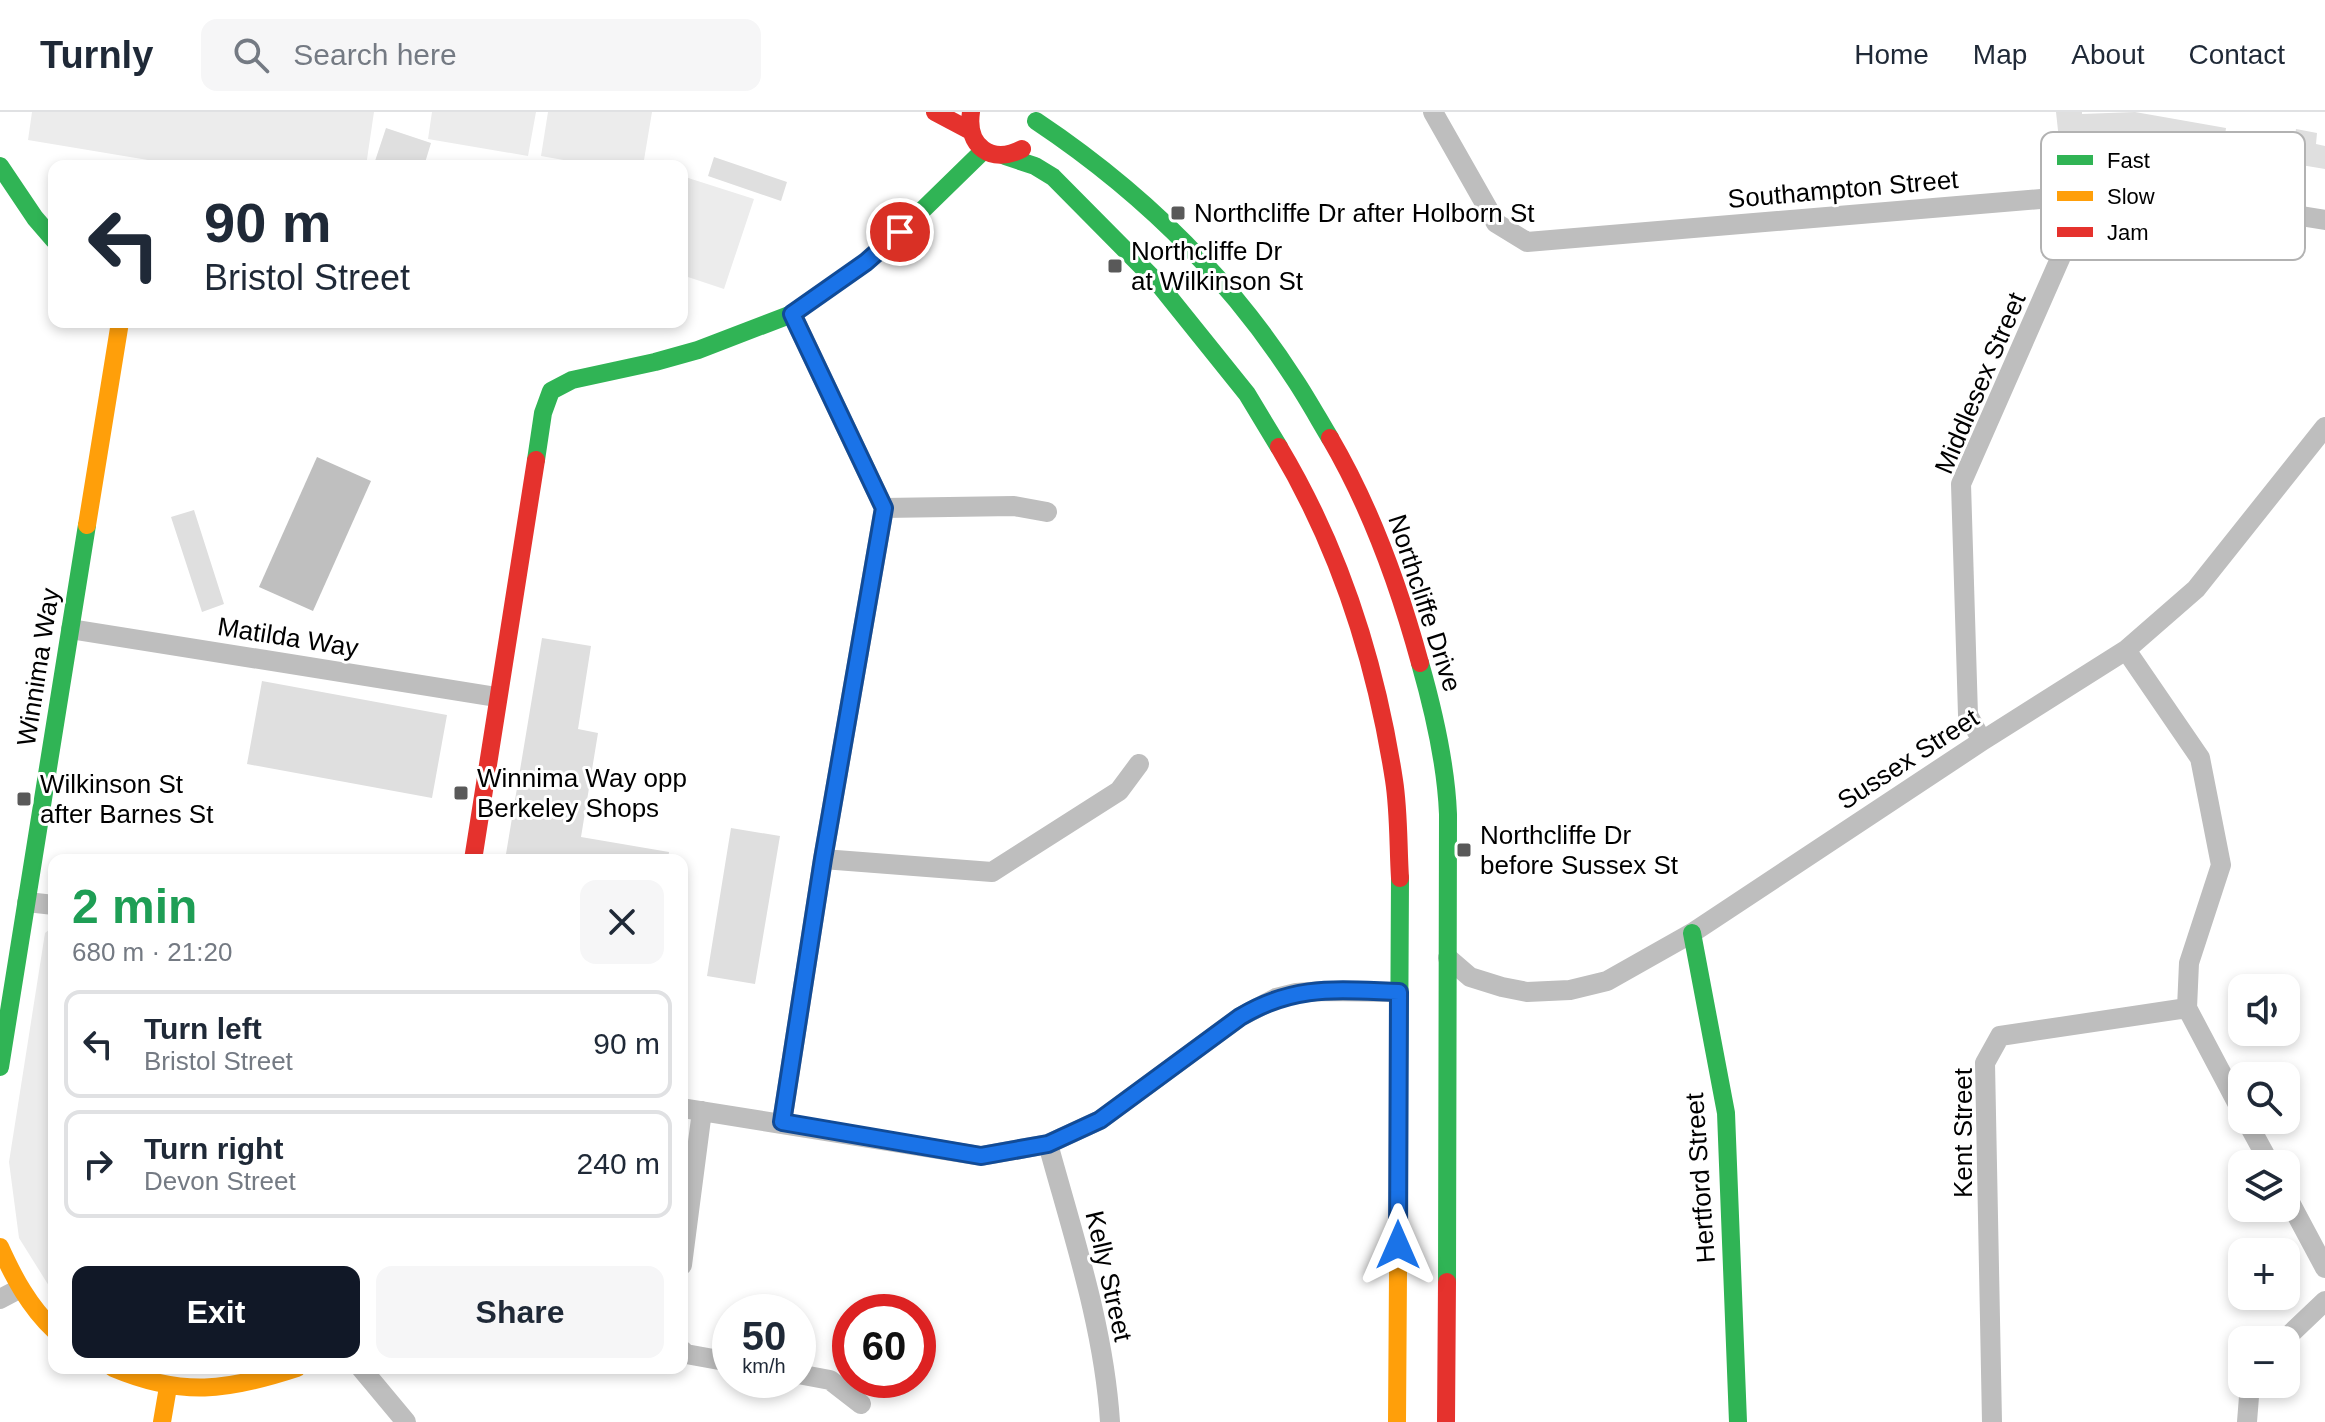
<!DOCTYPE html>
<meta charset="utf-8">
<style>
body{margin:0;font-family:Arial,sans-serif;background:#f6f6f7;color:#1f2937;height:100vh;display:flex;flex-direction:column;font-size:30px;white-space:nowrap}
*{box-sizing:border-box;margin:0}
p{font-size:26px;color:#747a83}
.icon{flex:none;width:44px;height:44px;fill:none;stroke:currentColor;stroke-width:2;stroke-linecap:round;stroke-linejoin:round}
.map{position:relative;flex:1;overflow:hidden}
.drawer{position:absolute;left:48px;top:742px;width:640px;height:520px;display:flex;flex-direction:column;background:#fff;border-radius:16px;box-shadow:0 4px 12px #0003}
.drawer>*{flex:none}
.guide{position:absolute;left:48px;top:48px;width:640px;height:168px;border-radius:16px;box-shadow:0 4px 12px #0003;background:#fff;color:#1f2937;overflow:hidden}
.controls{position:absolute;left:2228px;top:862px;display:grid;gap:16px}
.controls a{display:grid;place-items:center;width:72px;height:72px;border-radius:16px;background:#fff;box-shadow:0 4px 12px #0003;font-size:40px}
.speed{position:absolute;left:712px;top:1182px;display:flex;gap:16px;font-size:40px;font-weight:700;text-align:center}
.speed>*{display:grid;place-content:center;width:104px;height:104px;border-radius:50%;background:#fff;box-shadow:0 4px 12px #0003;line-height:1}
.speed small{font-size:20px;font-weight:400}
.speed .limit{border:12px solid #d22;background:#fff;color:#111}
.pin{position:absolute;display:grid;place-items:center;width:68px;height:68px;color:#fff;margin:-34px;border:4px solid #fff;border-radius:50%;box-shadow:0 2px 8px #0007}
.me{position:absolute;width:88px;margin:-44px;rotate:0deg;stroke-linejoin:round;filter:drop-shadow(0 0 6px #0008)}
.turn{display:flex;align-items:center;gap:28px;height:168px;padding:0 24px;font-size:36px}
.turn .icon{width:104px;height:104px;stroke-width:2.5}
.turn b{display:block;font-size:56px;line-height:68px}
.round{display:grid;place-items:center;flex:none;width:84px;height:84px;border-radius:16px;background:#f6f6f7}
.headline{display:flex;align-items:center;justify-content:space-between;height:136px;padding:0 24px}
h1{font-size:48px;font-weight:800;line-height:60px;color:#1e9e55}
.button{display:flex;gap:16px;margin-top:auto;padding:16px 24px}
.button a{flex:1;height:92px;border-radius:16px;background:#111827;color:#fff;font-size:32px;font-weight:800;line-height:92px;text-align:center}
.button a+a{background:#f6f6f7;color:#1f2937}
ul{padding:0;list-style:none}
li{display:flex;align-items:center;gap:24px;height:108px;margin:0 16px 12px;padding:0 8px;border:4px solid #e0e1e3;border-radius:16px}
li div{flex:1}
li b{display:block;font-size:30px}
li em{font-style:normal}
header{display:flex;align-items:center;gap:48px;box-sizing:border-box;height:112px;padding:0 40px;background:#fff;border-bottom:2px solid #e0e1e3}
header strong{font-size:38px}
nav{display:flex;gap:44px;margin-inline-start:auto;font-size:28px}
.search{width:560px;height:72px;background:#f6f6f7;display:flex;align-items:center;gap:20px;box-sizing:border-box;padding:0 28px;border-radius:16px;color:#747a83;font-size:30px}
.map>svg:first-child{display:block}
.green{fill:#ececec}
.water{fill:#bfbfbf}
.building{fill:#dfdfdf}
.lines{fill:none;stroke-linecap:round;stroke-linejoin:round}
.street{stroke:#bebebe;stroke-width:20}
.fast{stroke:#30b455;stroke-width:18}
.slow{stroke:#ff9f0a;stroke-width:18}
.jam{stroke:#e5322d;stroke-width:18}
.route-casing{stroke:#114b97;stroke-width:20}
.route{stroke:#1a73e8;stroke-width:14}
.poi-dot{fill:#595959;stroke:#fff;stroke-width:3}
.labels{text-anchor:middle;dominant-baseline:central;stroke-width:6;stroke-linejoin:round;paint-order:stroke}
.street-label{font-size:26px;fill:#000;stroke:#fff}
.poi-label{font-size:26px;fill:#000;stroke:#fff;text-anchor:start}
.key{fill:#fff;stroke:#b2b2b2;stroke-width:2}
.key-label{font-size:22px;fill:#000}
</style>
<header>
<strong>Turnly</strong>
<div class="search"><svg class="icon" aria-label="search" viewBox="0 0 24 24"><circle cx="10" cy="10" r="6"/><path d="M15 15l6 6"/></svg>Search here</div>
<nav><a>Home</a><a>Map</a><a>About</a><a>Contact</a></nav>
</header>
<div class="map">
<svg width="2325" height="1310" viewBox="0 0 2325 1310">
<rect width="100%" height="100%" fill="#fff"/>
<path class="green" d="M 32,0 L 374,0 L 366,54 L 184,54 L 28,28 Z
M 432,0 L 536,0 L 528,44 L 428,27 Z
M 548,0 L 652,0 L 643,54 L 597,54 L 541,44 Z
M 682,64 L 754,87 L 724,177 L 682,163 Z
M 54,814 L 54,1182 L 19,1126 L 9,1050 L 45,821 Z"/>
<path class="water" d="M 317,345 L 371,369 L 313,499 L 259,475 Z"/>
<path class="building" d="M 2056,0 L 2082,0 L 2082,2 L 2135,0 L 2226,16 L 2222,44 L 2202,41 L 2203,36 L 2195,34 L 2128,23 L 2128,28 L 2092,29 L 2093,34 L 2060,37 Z
M 386,16 L 431,31 L 424,54 L 391,54 L 375,49 Z
M 2296,17 L 2317,21 L 2316,32 L 2325,34 L 2325,57 L 2277,49 L 2281,23 L 2295,25 Z
M 714,45 L 787,70 L 781,89 L 708,64 Z
M 194,398 L 224,492 L 202,500 L 171,405 Z
M 542,526 L 591,534 L 578,617 L 598,621 L 581,725 L 669,740 L 668,748 L 505,748 Z
M 262,569 L 447,603 L 432,686 L 247,652 Z
M 731,716 L 780,724 L 755,872 L 707,864 Z"/>
<g class="lines">
<path class="street" d="M 1433,0 L 1496,111 L 1527,130 L 2088,83 L 2150,79 L 2325,108
M 884,396 L 1014,394 L 1047,400
M 71,517 L 497,585
M 2126,538 L 2200,646 L 2221,753 L 2189,851 L 2187,896 L 2242,1000
M 1982,629 L 1968,603 L 1961,372 L 2088,83
M 823,747 L 992,760 L 1119,679 L 1139,652
M 27,790 L 54,793
M 1448,846 L 1470,865 L 1502,875 L 1527,880 L 1570,878 L 1607,869 L 1692,821 L 1982,629 L 2126,538 L 2196,477 L 2325,315
M 682,996 L 981,1044 L 1048,1032 L 1100,1008 L 1240,905 L 1276,886 L 1296,881 L 1324,879 L 1399,880
M 2246,1008 L 2270,1052
M 782,1010 L 823,747 L 884,396 L 792,202
M 1048,1032 C 1073,1123 1104,1215 1110,1310
M 2286,1083 L 2325,1156
M 682,1153 L 702,999
M 0,1187 L 19,1177
M 2284,1228 L 2325,1189
M 682,1238 L 686,1242 L 730,1250
M 361,1256 L 406,1310
M 798,1262 L 830,1268 L 861,1292
M 1992,1310 L 1985,951 L 2000,924 L 2187,896
M 2247,1310 L 2250,1272"/>
<path class="fast" d="M 1036,9 C 1138,77 1228,164 1295,268 C 1307,286 1318,306 1330,326
M 1005,44 L 1035,54 L 1053,65 L 1157,170 L 1247,282 L 1279,335
M 0,54 L 35,106 L 54,128
M 536,348 L 543,301 L 551,279 L 572,268 L 655,250 L 698,238 L 792,202 L 866,150 L 900,120 L 983,39
M 1420,551 C 1434,600 1446,652 1448,702 L 1447,1170
M 1692,821 L 1726,1001 L 1738,1310
M 0,955 L 87,413
M 1398,1161 L 1400,766"/>
<path class="slow" d="M 87,413 L 120,210
M 0,1135 C 14,1166 29,1194 54,1218
M 113,1256 C 182,1285 227,1279 297,1256
M 162,1310 L 168,1275
M 1397,1310 L 1398,1161"/>
<path class="jam" d="M 935,0 L 969,18
M 971,0 C 966,34 991,53 1022,37
M 1330,326 C 1371,396 1399,474 1420,551
M 1279,335 C 1340,437 1376,551 1394,668 C 1399,700 1398,734 1400,766
M 473,748 L 536,348
M 1446,1310 L 1447,1170"/>
</g>
<g class="lines">
<defs>
<path id="route" d="M 900,120 L 866,150 L 792,202 L 884,396 L 823,747 L 782,1010 L 981,1044 L 1048,1032 L 1100,1008 L 1240,905 C 1295,872 1337,878 1399,880 L 1398,1133"/>
</defs>
<use href="#route" class="route-casing"/>
<use href="#route" class="route"/>
</g>
<g class="poi-dot">
<rect x="1170" y="93" width="16" height="16" rx="4"/>
<rect x="1107" y="146" width="16" height="16" rx="4"/>
<rect x="453" y="673" width="16" height="16" rx="4"/>
<rect x="16" y="679" width="16" height="16" rx="4"/>
<rect x="1456" y="730" width="16" height="16" rx="4"/>
</g>
<g class="labels">
<g class="street-label">
<text transform="translate(1843 77) rotate(-5)">Southampton Street</text>
<text transform="translate(1980 271) rotate(-67)">Middlesex Street</text>
<text transform="translate(1425 491) rotate(72)">Northcliffe Drive</text>
<text transform="translate(288 525) rotate(9)">Matilda Way</text>
<text transform="translate(38 555) rotate(-81)">Winnima Way</text>
<text transform="translate(1908 647) rotate(-33)">Sussex Street</text>
<text transform="translate(1963 1021) rotate(-90)">Kent Street</text>
<text transform="translate(1700 1066) rotate(-94)">Hertford Street</text>
<text transform="translate(1109 1164) rotate(77)">Kelly Street</text>
</g>
<g class="poi-label">
<text x="1194" y="101">Northcliffe Dr after Holborn St</text>
<text x="1131" y="139">Northcliffe Dr<tspan x="1131" dy="30">at Wilkinson St</tspan></text>
<text x="477" y="666">Winnima Way opp<tspan x="477" dy="30">Berkeley Shops</tspan></text>
<text x="40" y="672">Wilkinson St<tspan x="40" dy="30">after Barnes St</tspan></text>
<text x="1480" y="723">Northcliffe Dr<tspan x="1480" dy="30">before Sussex St</tspan></text>
</g>
</g>
<rect x="2041" y="20" width="264" height="128" rx="12" class="key"/>
<rect x="2057" y="43" width="36" height="10" fill="#30b455"/>
<rect x="2057" y="79" width="36" height="10" fill="#ff9f0a"/>
<rect x="2057" y="115" width="36" height="10" fill="#e5322d"/>
<g class="key-label">
<text x="2107" y="56">Fast</text>
<text x="2107" y="92">Slow</text>
<text x="2107" y="128">Jam</text>
</g>
</svg>
<div class="controls">
<a><svg class="icon" aria-label="sound" viewBox="0 0 24 24"><path d="M4 9h4l5-4v14l-5-4H4zM17 9q2 3 0 6"/></svg></a>
<a><svg class="icon" aria-label="search" viewBox="0 0 24 24"><circle cx="10" cy="10" r="6"/><path d="M15 15l6 6"/></svg></a>
<a><svg class="icon" aria-label="layers" viewBox="0 0 24 24"><path d="M12 4l9 5-9 5-9-5zM3 14l9 5 9-5"/></svg></a>
<a>+</a>
<a>−</a>
</div>
<div class="speed"><div>50<small>km/h</small></div><div class="limit">60</div></div>
<div class="pin" style="left:900px;top:120px;background:#d93025"><svg class="icon" aria-label="arrive" viewBox="0 0 24 24"><path d="M6 21V4h12l-3 4 3 4H6"/></svg></div>
<svg class="me" style="left:1398px;top:1133px" viewBox="-20 -20 40 40"><path d="M0-17L14 15 0 8-14 15z" fill="#1a73e8" stroke="#fff" stroke-width="4"/></svg>
<div class="guide">
<div class="turn"><svg class="icon" aria-label="left" viewBox="0 0 24 24"><path d="M17 20v-9H6M10 6l-5 5 5 5"/></svg><div><b>90 m</b>Bristol Street</div></div>
</div>
<section class="drawer">
<div class="headline"><div><h1>2 min</h1><p>680 m · 21:20</p></div><a class="round"><svg class="icon" aria-label="close" viewBox="0 0 24 24"><path d="M6 6l12 12M18 6L6 18"/></svg></a></div>
<ul>
<li><svg class="icon" aria-label="left" viewBox="0 0 24 24"><path d="M17 20v-9H6M10 6l-5 5 5 5"/></svg><div><b>Turn left</b><p>Bristol Street</p></div><em>90 m</em></li>
<li><svg class="icon" aria-label="right" viewBox="0 0 24 24"><path d="M7 20v-9h11M14 6l5 5-5 5"/></svg><div><b>Turn right</b><p>Devon Street</p></div><em>240 m</em></li>
</ul>
<div class="button"><a>Exit</a><a>Share</a></div>
</section>
</div>
